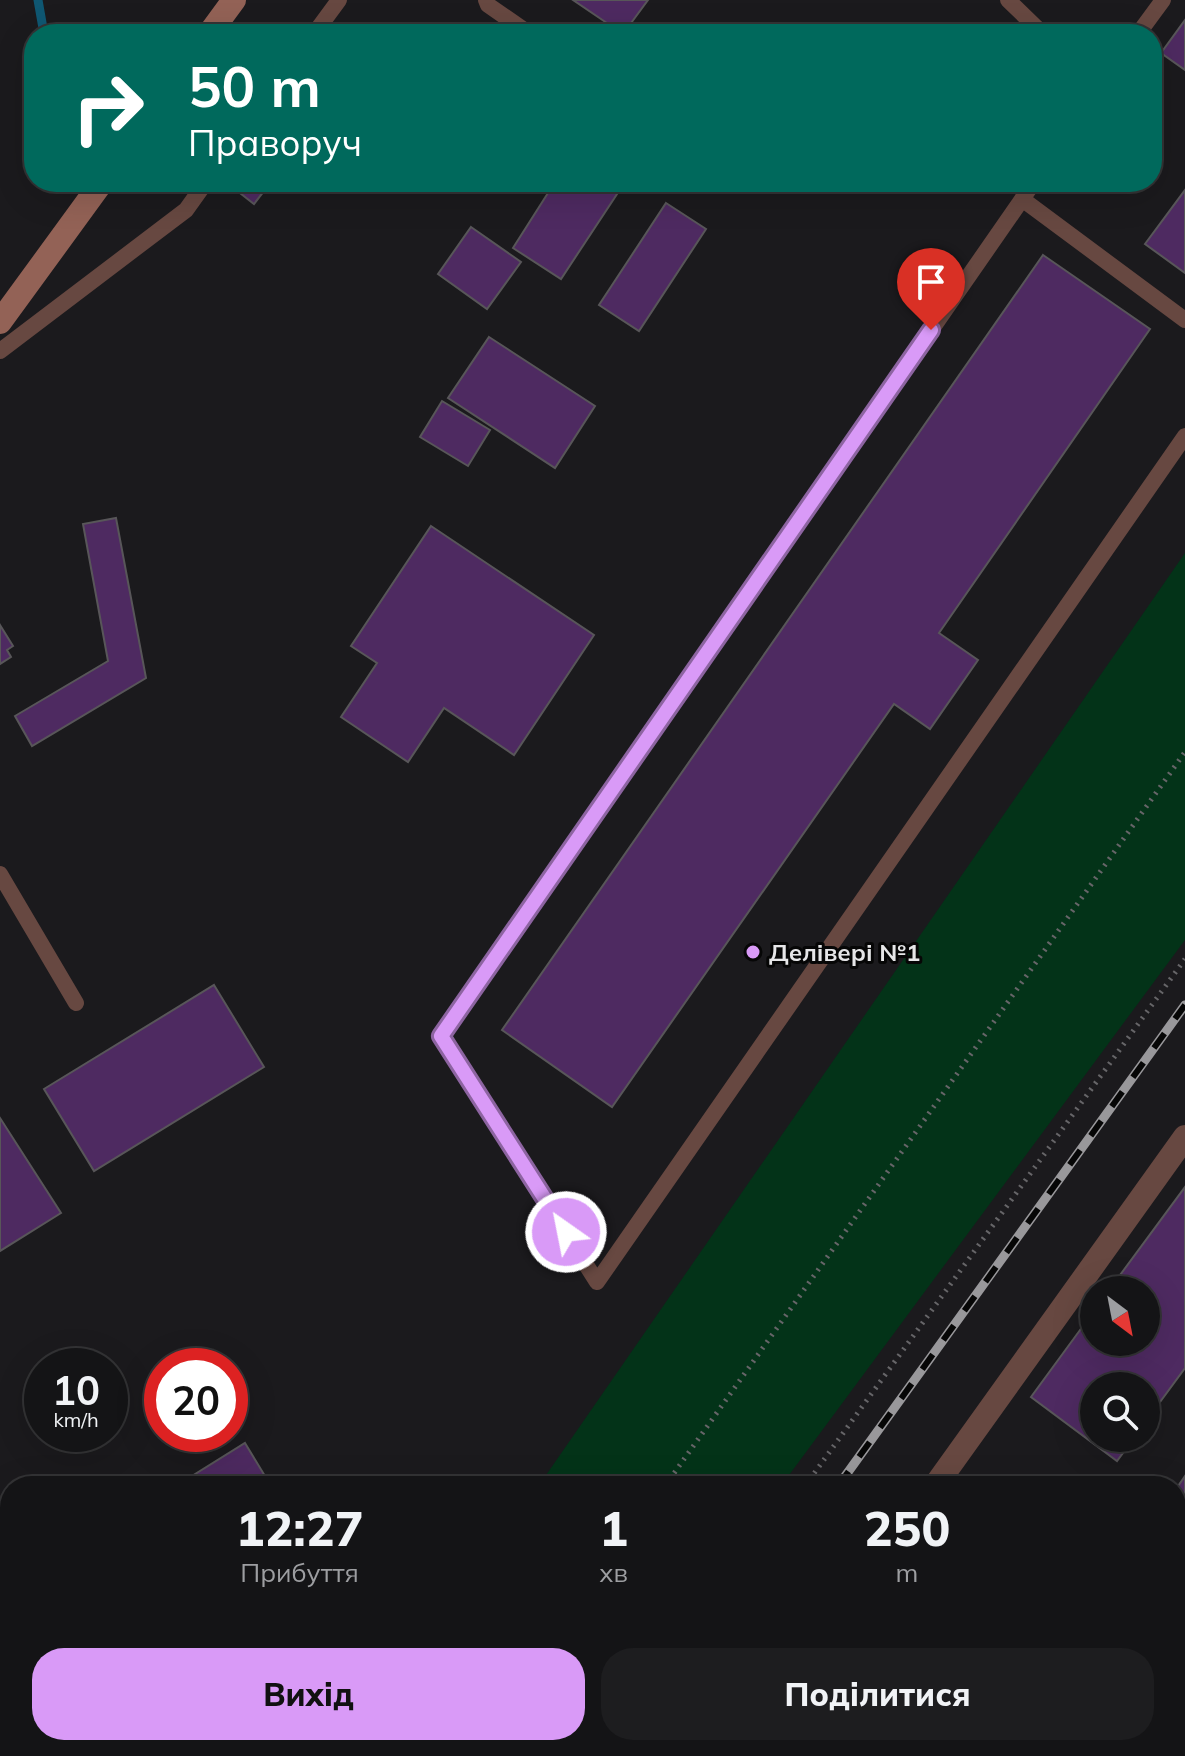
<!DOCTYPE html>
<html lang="uk">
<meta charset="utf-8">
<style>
body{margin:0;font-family:Mulish,sans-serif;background:#1d1d1f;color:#f1f3f6;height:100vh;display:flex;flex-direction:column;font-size:30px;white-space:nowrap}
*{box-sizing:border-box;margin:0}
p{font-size:26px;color:#9d9ea1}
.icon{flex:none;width:44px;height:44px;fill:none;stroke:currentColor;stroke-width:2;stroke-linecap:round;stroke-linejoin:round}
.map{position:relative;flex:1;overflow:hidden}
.drawer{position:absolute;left:0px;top:1476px;width:1186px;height:280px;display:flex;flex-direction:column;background:#141416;border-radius:32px 32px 0 0;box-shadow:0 8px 32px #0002,0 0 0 2px #333335}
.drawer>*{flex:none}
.banner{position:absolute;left:24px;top:24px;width:1138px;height:168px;border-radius:32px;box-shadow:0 8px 32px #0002,0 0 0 2px #333335;background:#00695c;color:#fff;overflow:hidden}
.needle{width:52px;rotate:148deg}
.controls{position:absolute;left:1080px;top:1276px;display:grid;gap:16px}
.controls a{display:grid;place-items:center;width:80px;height:80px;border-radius:50%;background:#141416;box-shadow:0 8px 32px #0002,0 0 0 2px #333335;font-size:40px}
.speed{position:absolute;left:24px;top:1348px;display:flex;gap:16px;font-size:40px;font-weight:700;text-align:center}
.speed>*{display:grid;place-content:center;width:104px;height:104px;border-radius:50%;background:#141416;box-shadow:0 8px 32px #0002,0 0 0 2px #333335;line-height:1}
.speed small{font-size:20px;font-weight:400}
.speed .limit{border:12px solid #d22;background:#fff;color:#111}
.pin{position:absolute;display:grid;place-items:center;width:68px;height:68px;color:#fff;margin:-82px -34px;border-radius:50% 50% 50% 0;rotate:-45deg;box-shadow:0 0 8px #0007}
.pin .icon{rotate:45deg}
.me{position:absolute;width:88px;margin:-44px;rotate:327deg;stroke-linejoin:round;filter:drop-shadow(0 0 6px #0008)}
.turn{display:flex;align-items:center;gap:28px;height:168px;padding:0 32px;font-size:36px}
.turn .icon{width:104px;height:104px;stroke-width:2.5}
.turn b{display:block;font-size:56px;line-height:68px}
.eta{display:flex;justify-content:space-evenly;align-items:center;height:136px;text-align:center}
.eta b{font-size:48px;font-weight:800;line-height:56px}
.button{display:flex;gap:16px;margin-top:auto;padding:16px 32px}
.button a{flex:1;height:92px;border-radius:32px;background:#d99af7;color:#111;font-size:32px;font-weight:800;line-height:92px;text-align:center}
.button a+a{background:#1d1d1f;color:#f1f3f6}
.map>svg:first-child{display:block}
.green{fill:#033318}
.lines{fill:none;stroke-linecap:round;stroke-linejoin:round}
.stream{stroke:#0f5772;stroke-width:9}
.building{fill:#4e2a61;stroke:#585659;stroke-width:2}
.path{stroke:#666568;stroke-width:5;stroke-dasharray:2 6;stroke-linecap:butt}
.service{stroke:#674841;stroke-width:16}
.minor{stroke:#674841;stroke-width:24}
.secondary{stroke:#936256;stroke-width:24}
.rail-casing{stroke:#99989b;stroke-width:9}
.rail{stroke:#060606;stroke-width:6;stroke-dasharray:18;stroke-linecap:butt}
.route-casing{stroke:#8d64a1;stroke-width:20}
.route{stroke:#d99af7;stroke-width:14}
.poi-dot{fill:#d99af7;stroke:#060606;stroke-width:3}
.labels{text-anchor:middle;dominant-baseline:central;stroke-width:6;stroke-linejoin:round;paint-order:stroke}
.poi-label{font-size:24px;font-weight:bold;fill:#e6e6e8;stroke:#060606;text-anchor:start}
</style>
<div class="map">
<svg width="1185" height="1756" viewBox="0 0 1185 1756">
<rect width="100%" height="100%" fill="#1b1a1d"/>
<path class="green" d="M 1185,553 L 1185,940 L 781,1486 L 548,1486 L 544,1478 Z
M 324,1746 L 483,1746 L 481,1756 L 316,1756 Z"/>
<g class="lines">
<path class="stream" d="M 38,0 L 44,34"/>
</g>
<path class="building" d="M 573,0 L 648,0 L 623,34 Z
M 1185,20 L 1185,70 L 1161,53 Z
M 226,182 L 271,182 L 254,204 Z
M 555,182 L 625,182 L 561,279 L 513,248 Z
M 1185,190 L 1185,273 L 1145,244 Z
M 666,203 L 706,229 L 639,331 L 599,305 Z
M 471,227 L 521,262 L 487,309 L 438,274 Z
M 1043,255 L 1150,329 L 939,633 L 978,660 L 930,729 L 894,704 L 612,1107 L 502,1030 Z
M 489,337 L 595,406 L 555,468 L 448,398 Z
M 442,401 L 490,430 L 468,466 L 420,437 Z
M 116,518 L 146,678 L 32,746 L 15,716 L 108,661 L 83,524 Z
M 431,526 L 594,635 L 514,755 L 444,708 L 408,762 L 341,717 L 377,663 L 351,646 Z
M 0,625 L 13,646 L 7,650 L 11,657 L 0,664 Z
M 214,985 L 264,1067 L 94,1171 L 44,1089 Z
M 0,1118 L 61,1213 L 0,1251 Z
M 1185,1187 L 1185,1368 L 1146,1421 L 1146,1386 L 1094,1386 L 1094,1438 L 1134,1438 L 1117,1461 L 1031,1397 L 1094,1311 L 1094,1342 L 1146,1342 L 1146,1290 L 1109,1290 Z
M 245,1443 L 271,1486 L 176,1486 Z
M 1185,1476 L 1185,1599 L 1176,1611 L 1176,1489 Z"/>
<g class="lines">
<path class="path" d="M 665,1486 L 1185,752
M 805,1486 L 1185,959
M 510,1756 L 513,1746"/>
<path class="service" d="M 486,0 L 488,5 L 530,34
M 1008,0 L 1043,34
M 314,34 L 339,0
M 1138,34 L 1163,0
M 1034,182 L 441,1036 L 597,1282 L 1185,436
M 1022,199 L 1185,320
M 0,351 L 186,210 L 206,182
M 0,874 L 76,1003"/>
<path class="minor" d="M 935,1486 L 1185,1137
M 1176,1626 L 1185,1620
M 781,1746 L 789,1756
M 1065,1756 L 1073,1746"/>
<path class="secondary" d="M 209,34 L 234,0
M 0,322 L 102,182"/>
<defs>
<path id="rail" d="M 838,1486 L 1185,1005
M 633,1756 L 641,1746"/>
</defs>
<use href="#rail" class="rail-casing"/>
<use href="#rail" class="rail"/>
</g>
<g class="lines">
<defs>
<path id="route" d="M 566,1232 L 441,1036 L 931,330"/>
</defs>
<use href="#route" class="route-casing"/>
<use href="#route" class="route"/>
</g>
<circle class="poi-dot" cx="753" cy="952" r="8"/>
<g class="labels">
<g class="poi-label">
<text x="769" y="952">Делівері №1</text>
</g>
</g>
</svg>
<div class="controls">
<a><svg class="needle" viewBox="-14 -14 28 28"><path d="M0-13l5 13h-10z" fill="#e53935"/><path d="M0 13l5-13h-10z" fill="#9d9ea1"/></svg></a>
<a><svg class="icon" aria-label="search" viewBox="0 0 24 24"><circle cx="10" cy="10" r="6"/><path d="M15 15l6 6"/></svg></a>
</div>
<div class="speed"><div>10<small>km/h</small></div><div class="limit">20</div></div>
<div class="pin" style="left:931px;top:330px;background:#d93025"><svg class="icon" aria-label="arrive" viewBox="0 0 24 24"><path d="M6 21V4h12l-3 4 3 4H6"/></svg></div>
<svg class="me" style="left:566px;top:1232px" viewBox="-20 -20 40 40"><circle r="17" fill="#d99af7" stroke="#fff" stroke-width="3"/><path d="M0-11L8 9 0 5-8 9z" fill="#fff"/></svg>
<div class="banner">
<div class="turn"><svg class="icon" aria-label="right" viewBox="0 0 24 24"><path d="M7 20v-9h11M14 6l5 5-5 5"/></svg><div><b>50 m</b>Праворуч</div></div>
</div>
<section class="drawer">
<div class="eta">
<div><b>12:27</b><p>Прибуття</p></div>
<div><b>1</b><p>хв</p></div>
<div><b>250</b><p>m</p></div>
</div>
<div class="button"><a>Вихід</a><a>Поділитися</a></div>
</section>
</div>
